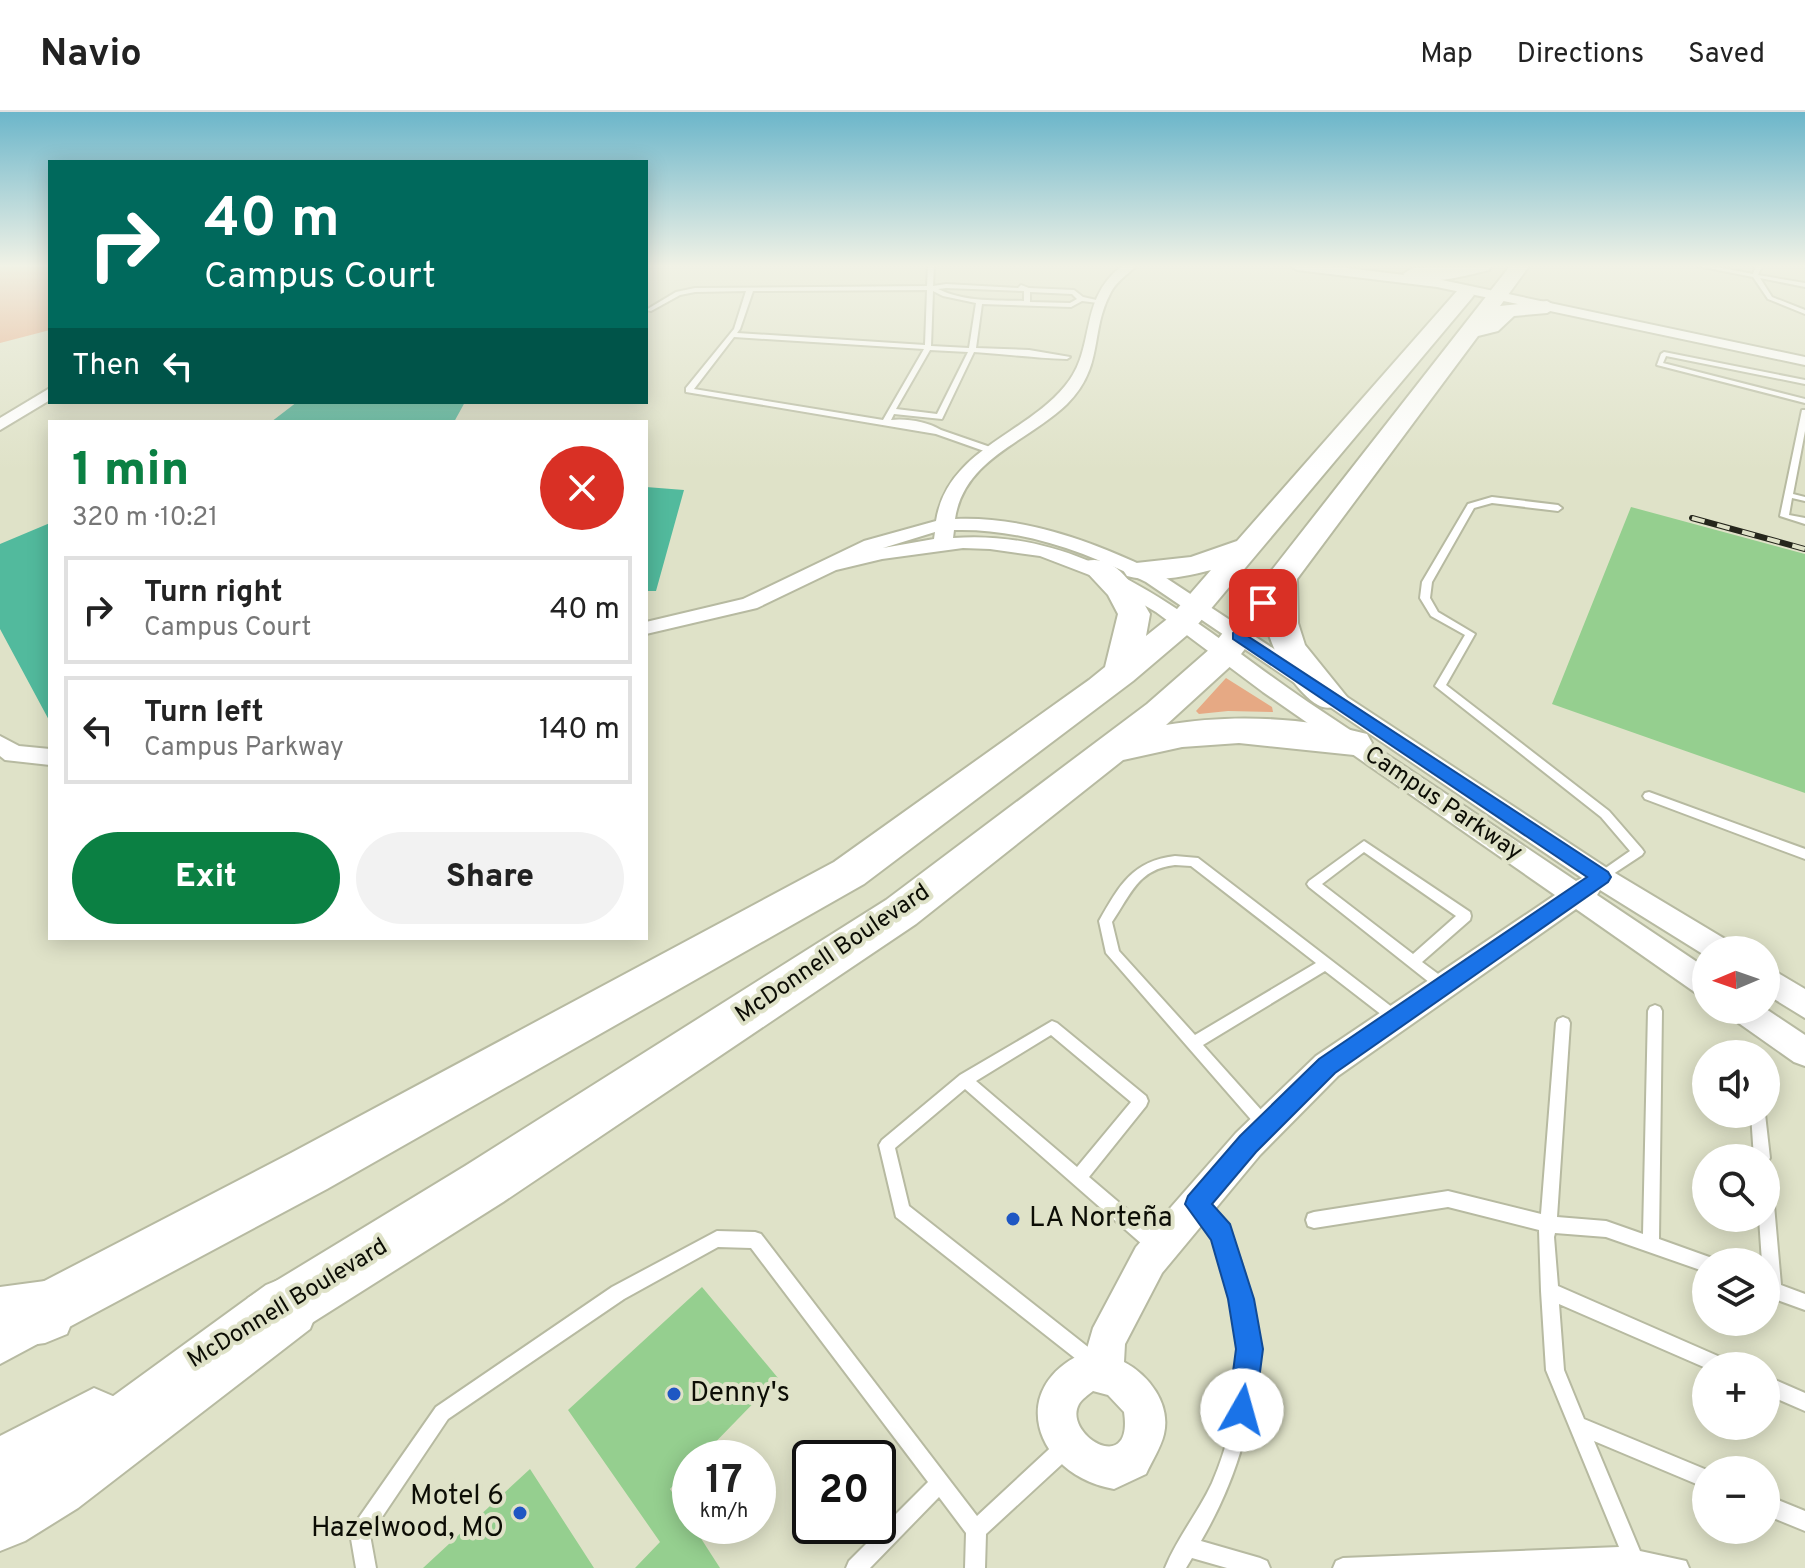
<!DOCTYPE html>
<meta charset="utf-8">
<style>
body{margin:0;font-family:Overpass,sans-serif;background:#f2f2f2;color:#222;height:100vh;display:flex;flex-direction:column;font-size:30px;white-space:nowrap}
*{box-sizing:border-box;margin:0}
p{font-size:26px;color:#767676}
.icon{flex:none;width:44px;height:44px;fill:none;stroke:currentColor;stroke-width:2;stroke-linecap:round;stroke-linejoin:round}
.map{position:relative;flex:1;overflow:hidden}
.side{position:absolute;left:48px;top:308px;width:600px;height:520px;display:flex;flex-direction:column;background:#fff;border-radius:0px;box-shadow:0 4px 20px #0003}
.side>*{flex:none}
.top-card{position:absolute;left:48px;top:48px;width:600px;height:244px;border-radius:0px;box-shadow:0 4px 20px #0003;background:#00695c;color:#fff;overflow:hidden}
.needle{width:52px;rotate:268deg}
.tools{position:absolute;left:1692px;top:824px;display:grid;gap:16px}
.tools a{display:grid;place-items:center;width:88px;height:88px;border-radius:50%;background:#fff;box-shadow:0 4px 20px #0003;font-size:40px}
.speed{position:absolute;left:672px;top:1328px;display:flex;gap:16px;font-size:40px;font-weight:700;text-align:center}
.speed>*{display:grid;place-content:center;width:104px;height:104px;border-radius:50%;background:#fff;box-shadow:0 4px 20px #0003;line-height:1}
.speed small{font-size:20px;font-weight:400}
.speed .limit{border:4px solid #111;border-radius:12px;background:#fff;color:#111}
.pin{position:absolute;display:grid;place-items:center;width:68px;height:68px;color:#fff;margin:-34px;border-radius:16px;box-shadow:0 4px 12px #0006}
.me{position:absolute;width:88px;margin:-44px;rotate:7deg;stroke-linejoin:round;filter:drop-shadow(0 0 6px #0008)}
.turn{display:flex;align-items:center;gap:28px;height:168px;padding:0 24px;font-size:36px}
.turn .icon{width:104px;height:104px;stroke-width:2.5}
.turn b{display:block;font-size:56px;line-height:68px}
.then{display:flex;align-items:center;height:76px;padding:0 24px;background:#0003;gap:16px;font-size:30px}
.round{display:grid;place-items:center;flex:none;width:84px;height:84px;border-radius:42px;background:#f2f2f2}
.summary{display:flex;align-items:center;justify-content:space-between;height:136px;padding:0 24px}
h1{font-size:48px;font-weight:800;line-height:60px;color:#0b8043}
.primary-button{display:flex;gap:16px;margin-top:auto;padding:16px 24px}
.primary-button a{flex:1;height:92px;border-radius:48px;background:#0b8043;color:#fff;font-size:32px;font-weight:800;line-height:92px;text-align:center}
.primary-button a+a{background:#f2f2f2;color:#222}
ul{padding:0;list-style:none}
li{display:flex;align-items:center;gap:24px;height:108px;margin:0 16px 12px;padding:0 8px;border:4px solid #e0e0e0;border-radius:0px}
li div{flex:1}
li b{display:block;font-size:30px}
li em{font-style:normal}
header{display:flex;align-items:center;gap:48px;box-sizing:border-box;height:112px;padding:0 40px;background:#fff;border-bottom:2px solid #e0e0e0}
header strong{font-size:38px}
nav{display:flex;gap:44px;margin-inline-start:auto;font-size:28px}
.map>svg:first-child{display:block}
.green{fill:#e6a984}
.water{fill:#52ba9d}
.building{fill:#95cf8f}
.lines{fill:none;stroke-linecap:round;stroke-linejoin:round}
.lane-casing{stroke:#b7baa1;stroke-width:4}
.street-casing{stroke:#b7baa1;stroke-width:4}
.primary-casing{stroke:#b7baa1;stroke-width:4}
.highway-casing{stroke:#b7baa1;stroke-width:4}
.lane{fill:#fff;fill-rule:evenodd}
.street{fill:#fff;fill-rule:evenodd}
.primary{fill:#fff;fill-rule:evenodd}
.highway{fill:#fff;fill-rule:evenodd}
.rail-casing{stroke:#25261c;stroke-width:6}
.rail{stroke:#dfe2c8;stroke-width:4;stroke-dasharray:13;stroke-linecap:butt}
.route{fill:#1a73e8;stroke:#114b97;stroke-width:2}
.poi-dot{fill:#1f57c3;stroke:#dfe2c8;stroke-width:3}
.labels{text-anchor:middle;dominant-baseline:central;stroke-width:8;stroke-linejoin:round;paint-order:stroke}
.street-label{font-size:24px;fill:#0c0d05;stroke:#dfe2c8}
.near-poi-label{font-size:28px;fill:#0c0d05;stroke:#dfe2c8;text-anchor:start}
</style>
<header>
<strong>Navio</strong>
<nav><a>Map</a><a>Directions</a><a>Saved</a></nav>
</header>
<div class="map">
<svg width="1805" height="1456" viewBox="0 0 1805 1456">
<rect width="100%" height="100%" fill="#dfe2c8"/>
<path class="green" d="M 0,154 L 50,154 L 50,218 L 0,231 Z
M 1226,566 L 1272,595 L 1273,600 L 1228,599 L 1199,602 L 1196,599 Z"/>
<path class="water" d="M 297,290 L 465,290 L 454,310 L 271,310 Z
M 646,375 L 684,378 L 656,479 L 646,479 Z
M 50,411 L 50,610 L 0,517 L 0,432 Z"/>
<path class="building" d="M 1631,395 L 1805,442 L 1805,681 L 1552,592 Z
M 702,1175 L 778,1266 L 700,1346 L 690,1346 L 690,1356 L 670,1377 L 690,1408 L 690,1414 L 693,1414 L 720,1456 L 635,1456 L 660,1430 L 568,1298 Z
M 530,1357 L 594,1456 L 423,1456 Z"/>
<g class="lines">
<defs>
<path id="lane" d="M 928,154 L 934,154 L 933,174 L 946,172 L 1018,176 L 1021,173 L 1029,176 L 1074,178 L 1083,185 L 1101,189 L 1098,191 L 1082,189 L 1071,195 L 982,192 L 976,236 L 1029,238 L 1070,245 L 1067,247 C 1036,246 1005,242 974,240 L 942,307 L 894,302 L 891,308 C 906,306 928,310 941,318 L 993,336 L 993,340 L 987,340 L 936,322 L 686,280 L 686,276 L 734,217 L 746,179 L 695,180 L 680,183 L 651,199 L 646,198 L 676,180 L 695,176 L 927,174 ZM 946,176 L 1024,179 L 1024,189 C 995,188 964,190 938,177 ZM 927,178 L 925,233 L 737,221 L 740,217 L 753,179 ZM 933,179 L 943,184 L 976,191 L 969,236 L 931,234 ZM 1030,180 L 1072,182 L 1077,187 L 1070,191 L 1030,190 ZM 734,225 L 924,237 L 883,308 L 694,277 ZM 930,238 L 968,240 L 937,302 L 896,297 Z
M 1698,154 L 1712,154 L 1753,162 L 1756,154 L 1762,154 L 1758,163 L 1805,171 L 1805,175 L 1760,166 L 1772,185 L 1805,198 L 1805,202 L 1768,187 L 1753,165 Z
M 1664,240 L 1805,268 L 1805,272 L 1666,244 L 1663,251 L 1805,287 L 1805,291 L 1657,253 L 1661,242 Z
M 1802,298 L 1805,298 L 1805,319 L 1793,382 L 1805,385 L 1805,389 L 1792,386 L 1789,403 L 1805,406 L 1805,412 L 1780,404 Z
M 1492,385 L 1558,393 L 1562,396 L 1558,399 L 1492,391 L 1474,396 L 1432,470 L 1430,486 L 1438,500 L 1475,522 L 1446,573 L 1609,699 L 1642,737 L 1644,740 L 1642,743 L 1601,770 L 1597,768 L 1595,765 L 1597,762 L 1630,739 L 1601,705 L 1435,574 L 1465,523 L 1431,504 L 1420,486 L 1422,470 L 1468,392 Z
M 1649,680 L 1805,737 L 1805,747 L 1645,687 L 1643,684 L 1645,681 Z
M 1364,729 L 1470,800 L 1471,804 L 1470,808 L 1422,850 L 1449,870 L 1451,874 L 1449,878 L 1444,880 L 1439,878 L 1309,775 L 1307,772 L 1309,769 ZM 1364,740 L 1456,804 L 1413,842 L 1322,772 Z
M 1175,744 L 1198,746 L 1401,902 L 1403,906 L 1401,910 L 1396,912 L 1391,910 L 1325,859 L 1203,933 L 1271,1009 L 1274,1014 L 1271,1019 L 1266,1021 L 1261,1019 L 1106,841 L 1099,809 C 1119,774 1132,749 1175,744 ZM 1175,753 L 1191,754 L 1316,851 L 1195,923 L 1119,839 L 1112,810 C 1131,782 1138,757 1175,753 Z
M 1655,893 L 1660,895 L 1662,899 L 1659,1127 L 1712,1146 L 1713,1150 L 1706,1150 L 1706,1160 L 1606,1125 L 1555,1121 L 1554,1125 L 1558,1174 L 1727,1248 L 1730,1254 L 1706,1254 L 1706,1256 L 1559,1192 L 1564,1258 L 1584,1307 L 1707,1358 L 1706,1376 L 1594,1329 L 1640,1439 L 1686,1449 L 1689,1456 L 1333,1456 L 1336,1449 L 1343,1446 L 1619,1435 L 1546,1258 L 1541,1179 L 1539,1118 L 1448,1095 L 1314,1116 L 1308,1114 L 1306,1108 L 1308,1102 L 1314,1100 L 1448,1079 L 1541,1102 L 1556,911 L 1558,907 L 1563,905 L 1568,907 L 1570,911 L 1557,1105 L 1606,1109 L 1643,1122 L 1648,899 L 1650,895 Z
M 1052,909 L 1057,911 L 1146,984 L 1148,989 L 1146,994 L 1089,1065 L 1163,1128 L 1165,1134 L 1163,1140 L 1157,1142 L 1151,1140 L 965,977 L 895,1036 L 909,1094 L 1102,1246 L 1105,1252 L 1102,1258 L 1096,1261 L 1090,1258 L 896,1105 L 879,1033 L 882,1028 L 960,963 ZM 1051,923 L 1131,990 L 1077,1055 L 976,969 Z
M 1751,1002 L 1765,1002 L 1770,1046 L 1766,1052 L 1766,1046 L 1754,1046 Z
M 1766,1085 L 1772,1087 L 1774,1093 L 1781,1173 L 1805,1182 L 1805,1198 L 1766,1184 L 1766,1150 L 1762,1150 L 1759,1106 L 1766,1106 Z
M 1198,1086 C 1216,1094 1227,1116 1235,1134 C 1275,1232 1253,1340 1201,1429 L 1260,1446 L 1267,1449 L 1270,1456 L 1227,1456 L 1192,1446 L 1186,1456 L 1165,1456 C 1177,1426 1198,1401 1212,1371 C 1241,1305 1249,1219 1225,1150 C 1221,1139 1216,1127 1209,1118 C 1202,1110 1194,1104 1190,1094 L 1192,1088 Z
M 717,1119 L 755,1120 L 761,1122 L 977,1404 L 1060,1327 L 1067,1325 L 1074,1327 L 1076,1334 L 1074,1341 L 986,1422 L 985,1456 L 965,1456 L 966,1421 L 939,1385 L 870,1456 L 846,1456 L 849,1449 L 928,1370 L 751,1136 L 718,1135 L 624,1187 L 448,1307 L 370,1423 L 376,1456 L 356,1456 L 350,1421 L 353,1414 L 436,1295 L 612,1175 Z
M 1766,1264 L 1805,1281 L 1805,1299 L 1766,1282 Z
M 1766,1383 L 1805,1399 L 1805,1419 L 1766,1403 Z"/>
<path id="street" d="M 1122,154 L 1136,154 C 1127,163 1117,169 1111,180 C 1089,220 1105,254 1067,292 C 1028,330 964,346 955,407 C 1026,404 1097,431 1160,462 L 1610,758 L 1730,830 L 1734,838 L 1706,838 L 1706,844 L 1600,778 L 1597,783 L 1706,856 L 1706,884 L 1696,881 L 1576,797 L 1338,964 L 1260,1043 L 1162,1161 L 1125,1232 L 1124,1250 C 1149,1263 1171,1292 1164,1322 C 1161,1335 1152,1349 1146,1362 L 1114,1377 C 1034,1363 1005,1274 1086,1240 L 1093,1216 L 1136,1135 L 1236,1021 L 1316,944 L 1555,783 L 1263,580 L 1156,500 L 1100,467 L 1040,444 L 990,437 L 963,436 L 882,447 L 836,458 L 757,496 L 646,522 L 646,510 L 743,487 L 864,429 L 936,409 C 947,338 1025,323 1065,274 C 1097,237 1077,188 1122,154 ZM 954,418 C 1022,416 1086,440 1146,470 L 1582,766 L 1576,769 C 1487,709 1398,650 1308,590 C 1199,516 1096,415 953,426 ZM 935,420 L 934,427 L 883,436 ZM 1093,1279 L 1108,1283 L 1124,1300 C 1134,1366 1062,1322 1079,1292 C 1082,1287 1088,1283 1093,1279 Z
M 1291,154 L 1331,154 L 1437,167 L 1805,245 L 1805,253 L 1437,175 L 1297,158 Z
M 50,276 L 50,288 L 0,318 L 0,306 Z
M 0,624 L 19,634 L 50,637 L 50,653 L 5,648 L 0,644 Z
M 1766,854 L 1805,877 L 1805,906 L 1766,882 Z
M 1766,897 L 1805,923 L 1805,954 L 1794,950 L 1733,907 L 1729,898 Z"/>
<path id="primary" d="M 1491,154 L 1489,158 C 1469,163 1419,177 1403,162 L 1413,156 Z
M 1510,154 L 1529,154 L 1500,194 L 1547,189 L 1557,195 L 1547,201 L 1514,204 L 1498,219 L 1478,224 L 1297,467 L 1298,511 L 1305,533 L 1347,585 L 1342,593 C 1334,595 1326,598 1318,593 C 1294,579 1269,535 1266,509 L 1235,550 L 1166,613 C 1230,602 1305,605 1367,622 L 1372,631 L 1367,640 L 1354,643 L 1239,631 L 1182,635 L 1123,648 L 916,812 L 503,1090 L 288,1226 L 268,1235 L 248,1226 L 239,1206 L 248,1186 L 465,1054 L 886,788 L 1147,592 L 1211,536 Z
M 1464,177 L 1474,183 L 1471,187 L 1193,518 L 1133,569 L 864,772 L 327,1077 L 0,1252 L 0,1192 L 291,1041 L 834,750 L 1089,568 L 1105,555 L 1118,502 L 1108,483 L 1082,455 L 1086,449 C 1117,441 1137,479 1150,502 L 1146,524 L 1171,504 L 1211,458 C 1184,465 1155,471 1127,464 L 1123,458 L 1127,452 L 1191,445 L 1237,429 L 1457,179 Z
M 94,1276 L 115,1285 L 124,1306 L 115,1327 L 0,1389 L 0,1324 Z"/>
<path id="highway" d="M 288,1164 L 310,1173 L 319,1195 L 310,1217 L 78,1396 L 25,1429 L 0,1439 L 0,1364 L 28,1346 L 266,1173 Z
M 45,1169 L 67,1178 L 76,1200 L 67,1222 L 45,1231 L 0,1237 L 0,1175 Z"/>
</defs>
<use href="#lane" class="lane-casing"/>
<use href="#street" class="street-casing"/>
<use href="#primary" class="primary-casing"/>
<use href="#highway" class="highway-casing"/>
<use href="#lane" class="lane"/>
<use href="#street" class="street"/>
<use href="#primary" class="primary"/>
<use href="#highway" class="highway"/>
<defs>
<path id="rail" d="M 1692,406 L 1805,437"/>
</defs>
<use href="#rail" class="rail-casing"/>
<use href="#rail" class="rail"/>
</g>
<linearGradient id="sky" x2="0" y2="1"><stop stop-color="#6cb6ca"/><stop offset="0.43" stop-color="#f1f2e6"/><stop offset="1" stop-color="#f1f2e6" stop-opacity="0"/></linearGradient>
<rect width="1805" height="358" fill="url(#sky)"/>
<path class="route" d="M 1263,487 L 1270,491 L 1246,523 L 1608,760 L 1611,765 L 1608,770 L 1335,961 L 1256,1040 L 1212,1092 L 1230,1112 L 1254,1187 L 1263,1237 L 1255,1298 L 1251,1308 L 1242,1312 L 1232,1308 L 1228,1298 L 1236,1237 L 1228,1187 L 1211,1128 L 1185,1092 L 1188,1084 L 1240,1024 L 1319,947 L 1587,765 L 1233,527 L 1233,521 L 1258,488 Z"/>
<g class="poi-dot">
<circle cx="1013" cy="1107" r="8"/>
<circle cx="674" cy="1282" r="8"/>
<circle cx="520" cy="1401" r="8"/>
</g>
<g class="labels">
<g class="street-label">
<text transform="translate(1443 692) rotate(34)">Campus Parkway</text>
<text transform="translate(833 842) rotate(-34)">McDonnell Boulevard</text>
<text transform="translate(288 1192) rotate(-31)">McDonnell Boulevard</text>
</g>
<g class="near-poi-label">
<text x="1029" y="1107">LA Norteña</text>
<text x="690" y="1282">Denny's</text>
<text x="504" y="1385" text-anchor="end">Motel 6<tspan x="504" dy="32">Hazelwood, MO</tspan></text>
</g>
</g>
</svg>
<div class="tools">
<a><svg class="needle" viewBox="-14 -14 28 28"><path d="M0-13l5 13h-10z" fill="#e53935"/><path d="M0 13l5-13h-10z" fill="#767676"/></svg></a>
<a><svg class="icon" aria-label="sound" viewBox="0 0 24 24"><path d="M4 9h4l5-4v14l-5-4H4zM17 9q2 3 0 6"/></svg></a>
<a><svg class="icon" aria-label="search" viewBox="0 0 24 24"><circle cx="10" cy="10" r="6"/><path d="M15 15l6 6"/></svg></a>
<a><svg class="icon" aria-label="layers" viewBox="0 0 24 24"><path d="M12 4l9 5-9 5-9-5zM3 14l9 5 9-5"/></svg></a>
<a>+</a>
<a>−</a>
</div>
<div class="speed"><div>17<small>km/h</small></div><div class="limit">20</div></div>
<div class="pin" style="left:1263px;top:491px;background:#d93025"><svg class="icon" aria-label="arrive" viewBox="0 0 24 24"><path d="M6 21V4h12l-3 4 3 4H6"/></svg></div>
<svg class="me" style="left:1242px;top:1298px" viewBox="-20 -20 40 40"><circle r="19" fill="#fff"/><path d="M0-13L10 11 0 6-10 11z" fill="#1a73e8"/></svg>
<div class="top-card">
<div class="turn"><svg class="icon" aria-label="right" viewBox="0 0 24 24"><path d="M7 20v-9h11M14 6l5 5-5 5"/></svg><div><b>40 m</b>Campus Court</div></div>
<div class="then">Then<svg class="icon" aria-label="left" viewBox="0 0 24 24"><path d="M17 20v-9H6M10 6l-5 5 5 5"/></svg></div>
</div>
<section class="side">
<div class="summary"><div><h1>1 min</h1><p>320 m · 10:21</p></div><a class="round" style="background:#d93025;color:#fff"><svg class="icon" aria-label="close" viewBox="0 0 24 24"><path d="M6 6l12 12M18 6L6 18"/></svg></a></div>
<ul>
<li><svg class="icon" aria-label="right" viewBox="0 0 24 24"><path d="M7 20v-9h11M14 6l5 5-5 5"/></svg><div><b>Turn right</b><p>Campus Court</p></div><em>40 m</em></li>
<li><svg class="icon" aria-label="left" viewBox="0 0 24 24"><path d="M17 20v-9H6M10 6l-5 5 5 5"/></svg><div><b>Turn left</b><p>Campus Parkway</p></div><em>140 m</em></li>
</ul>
<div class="primary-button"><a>Exit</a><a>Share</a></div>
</section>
</div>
